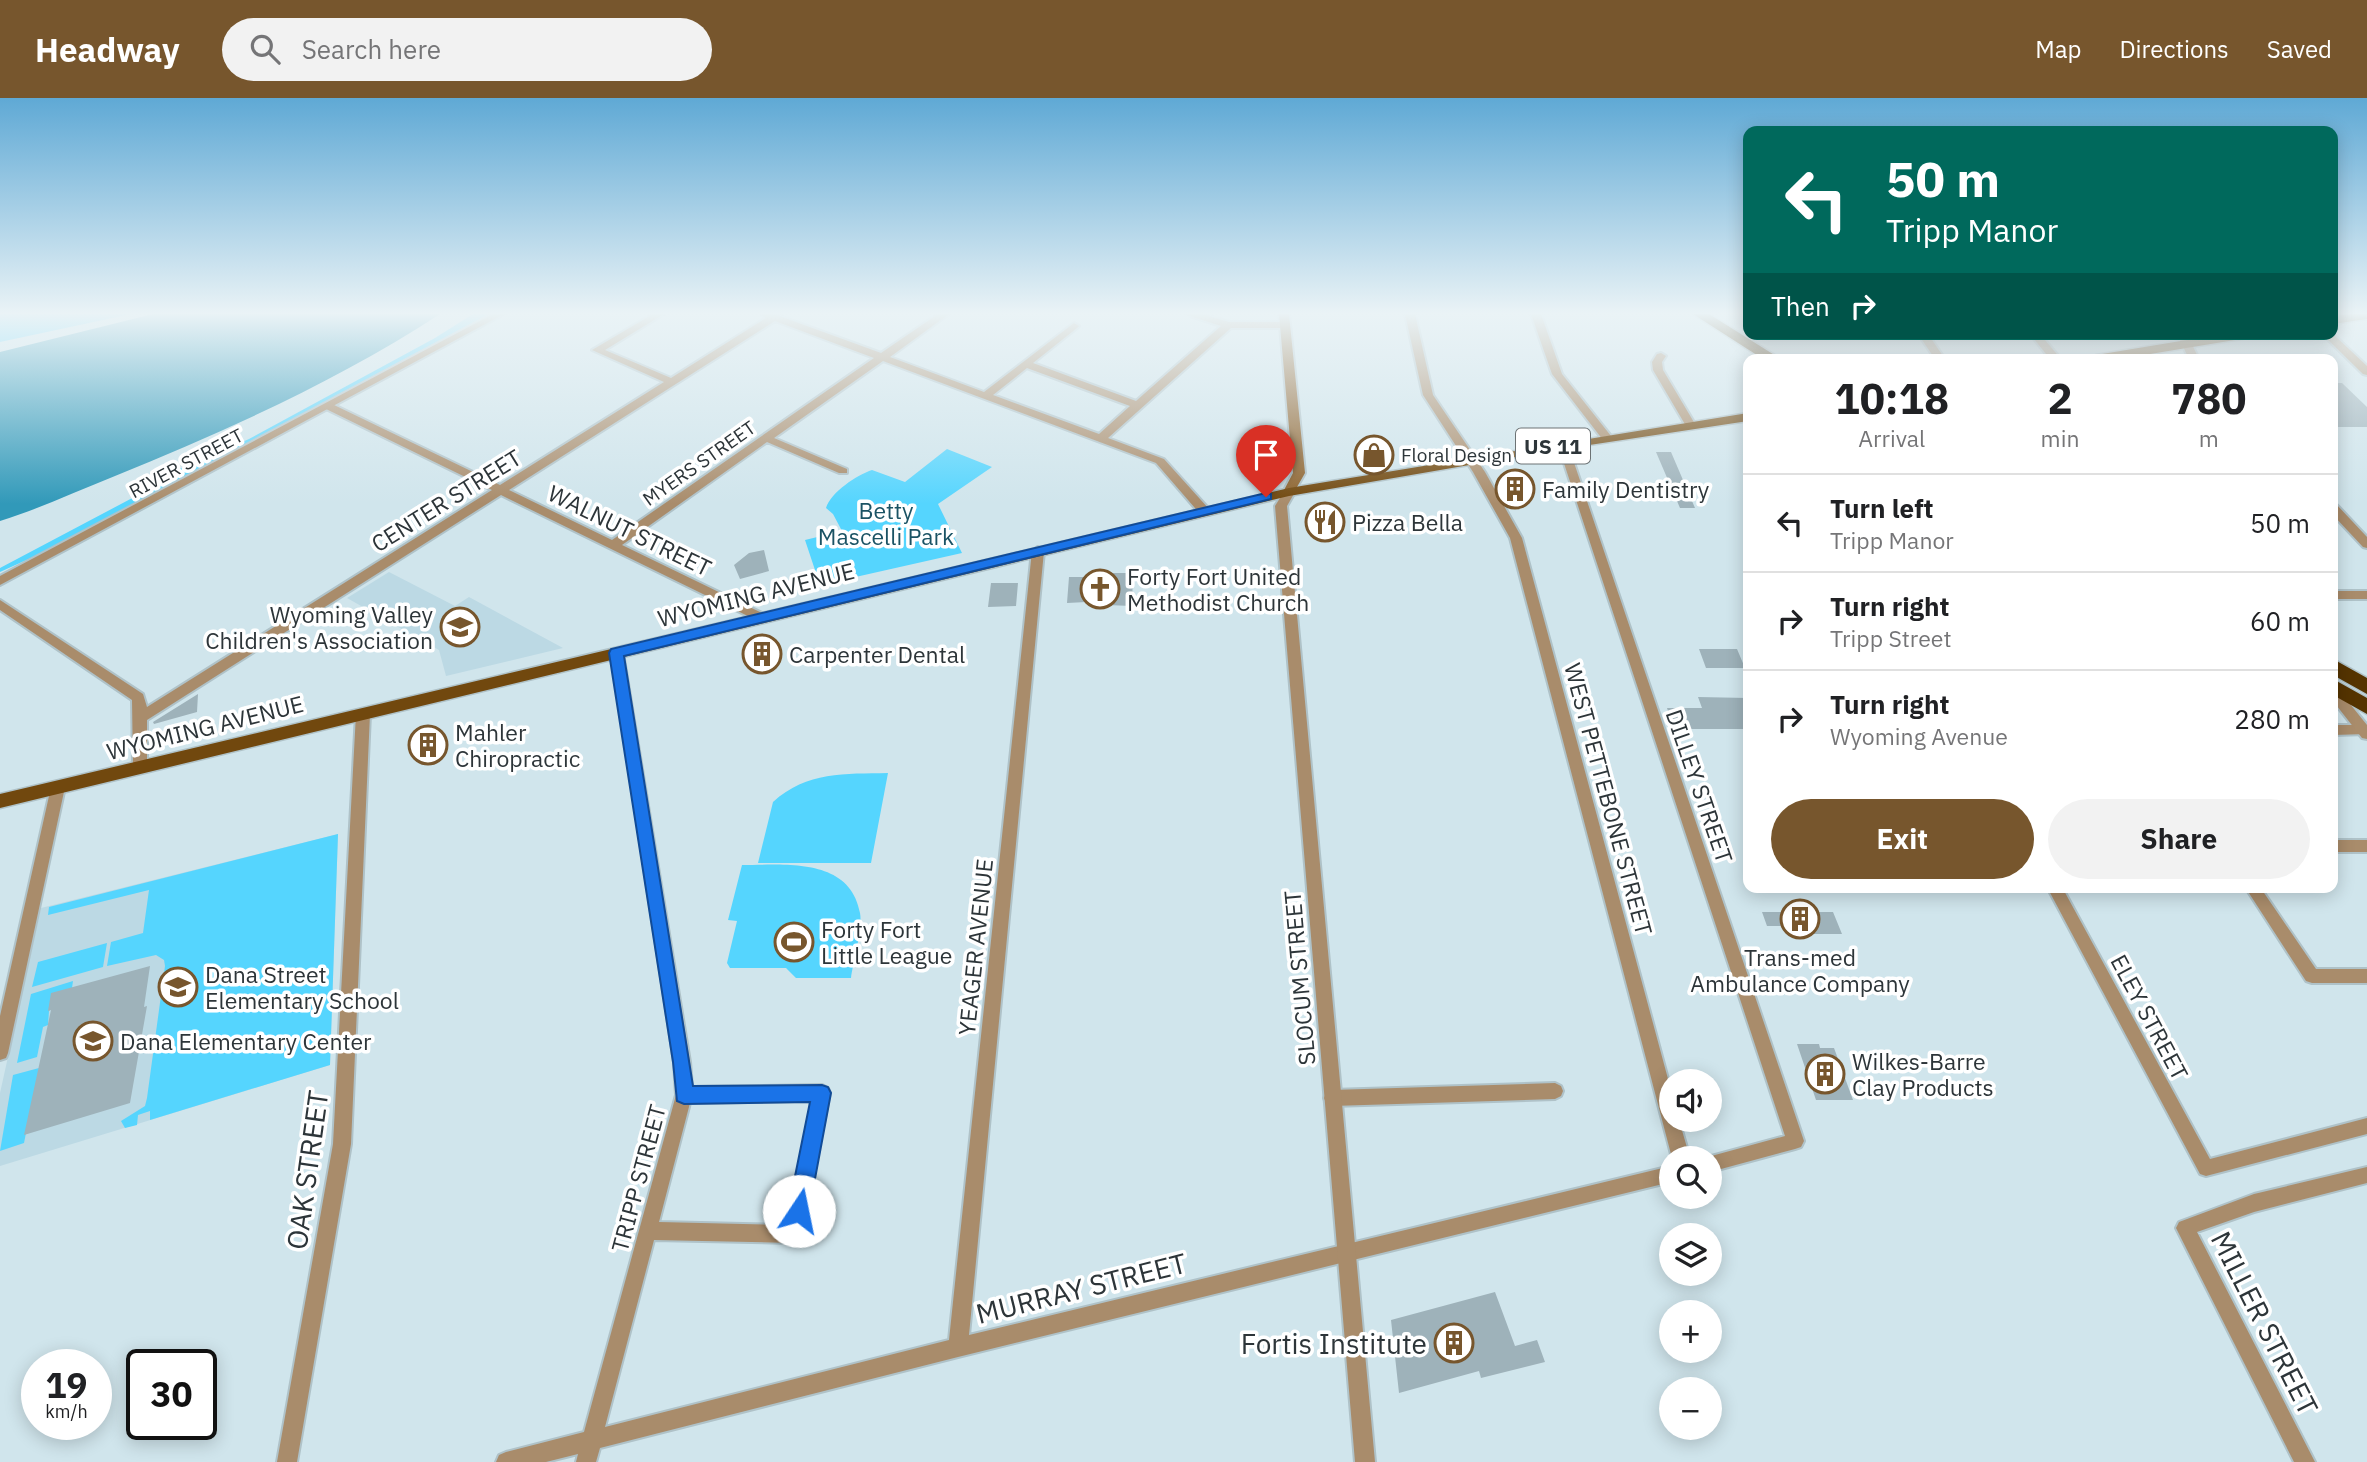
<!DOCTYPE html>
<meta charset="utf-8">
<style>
body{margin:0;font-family:"IBM Plex Sans",sans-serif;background:#f2f2f2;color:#202124;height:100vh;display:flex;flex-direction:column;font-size:26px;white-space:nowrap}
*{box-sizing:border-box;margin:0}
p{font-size:23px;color:#757577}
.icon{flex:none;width:38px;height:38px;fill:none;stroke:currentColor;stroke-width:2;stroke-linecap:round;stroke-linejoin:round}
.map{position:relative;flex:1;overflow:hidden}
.panel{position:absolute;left:1743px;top:256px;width:595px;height:539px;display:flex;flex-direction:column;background:#fff;border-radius:14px;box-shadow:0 4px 18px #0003}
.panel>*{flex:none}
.top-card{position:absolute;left:1743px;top:28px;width:595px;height:214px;border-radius:14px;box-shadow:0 4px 18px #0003;background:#00695c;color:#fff;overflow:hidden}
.fabs{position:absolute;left:1659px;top:971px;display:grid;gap:14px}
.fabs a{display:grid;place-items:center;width:63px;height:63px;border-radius:50%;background:#fff;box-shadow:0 4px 18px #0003;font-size:35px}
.speed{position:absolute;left:21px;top:1251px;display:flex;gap:14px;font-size:35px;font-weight:700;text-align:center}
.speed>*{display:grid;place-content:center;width:91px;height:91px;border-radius:50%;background:#fff;box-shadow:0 4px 18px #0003;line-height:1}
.speed small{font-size:18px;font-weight:400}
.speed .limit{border:4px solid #111;border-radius:10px;background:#fff;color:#111}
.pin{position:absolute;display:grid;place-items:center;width:60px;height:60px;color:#fff;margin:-72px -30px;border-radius:50% 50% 50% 0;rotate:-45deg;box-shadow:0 0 7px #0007}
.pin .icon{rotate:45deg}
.me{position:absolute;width:77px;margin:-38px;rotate:11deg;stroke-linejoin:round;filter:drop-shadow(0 0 5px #0008)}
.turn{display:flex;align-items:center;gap:24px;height:147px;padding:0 28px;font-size:32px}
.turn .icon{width:91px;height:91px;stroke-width:2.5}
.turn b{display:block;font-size:49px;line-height:60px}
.then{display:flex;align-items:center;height:66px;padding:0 28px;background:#0003;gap:14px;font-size:26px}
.eta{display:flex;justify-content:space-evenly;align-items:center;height:119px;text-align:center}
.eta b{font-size:42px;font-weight:700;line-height:49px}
.button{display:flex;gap:14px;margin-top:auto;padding:14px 28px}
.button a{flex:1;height:80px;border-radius:42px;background:#77562d;color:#fff;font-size:28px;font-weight:700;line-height:80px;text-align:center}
.button a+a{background:#f2f2f2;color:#202124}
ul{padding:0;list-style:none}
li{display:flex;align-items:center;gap:21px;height:98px;padding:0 28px;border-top:2px solid #e0e0e0}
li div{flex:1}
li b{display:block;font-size:26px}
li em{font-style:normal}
header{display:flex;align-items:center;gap:42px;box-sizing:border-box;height:98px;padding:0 35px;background:#77562d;color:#fff}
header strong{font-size:33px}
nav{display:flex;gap:38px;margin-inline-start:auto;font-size:24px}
.search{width:490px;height:63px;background:#f2f2f2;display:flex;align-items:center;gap:18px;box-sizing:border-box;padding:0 24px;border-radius:38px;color:#757577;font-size:26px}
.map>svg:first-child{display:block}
.built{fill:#bcd9e4}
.green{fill:#55d5fe}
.water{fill:#3199b9}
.building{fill:#9eb2ba}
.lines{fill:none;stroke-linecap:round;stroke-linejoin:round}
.minor-casing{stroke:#afc2c8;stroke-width:4}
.tertiary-casing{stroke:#afc2c8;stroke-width:4}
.secondary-casing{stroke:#afc2c8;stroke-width:4}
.primary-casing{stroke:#afc2c8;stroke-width:3}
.motorway-casing{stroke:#afc2c8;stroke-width:3}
.minor{fill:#a98c6b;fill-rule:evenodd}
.tertiary{fill:#a98c6b;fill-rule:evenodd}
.secondary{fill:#8d632e;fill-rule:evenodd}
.primary{fill:#71480e;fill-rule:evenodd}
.motorway{fill:#553400;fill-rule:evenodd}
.route{fill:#1a73e8;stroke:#114b97;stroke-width:2}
.labels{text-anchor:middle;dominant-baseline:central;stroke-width:7;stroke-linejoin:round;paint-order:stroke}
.far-poi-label{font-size:19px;fill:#2d3539;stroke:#fff;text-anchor:start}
.far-street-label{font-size:19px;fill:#2d3539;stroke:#fff}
.shield{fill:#fff;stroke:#6c7274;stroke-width:2}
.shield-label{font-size:21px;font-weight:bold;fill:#2d3539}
.poi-label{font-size:23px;fill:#2d3539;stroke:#fff;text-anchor:start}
.street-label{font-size:23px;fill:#2d3539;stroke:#fff}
.park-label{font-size:23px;fill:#1b5364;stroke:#fff}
.near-street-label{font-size:28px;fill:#2d3539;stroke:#fff}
.near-poi-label{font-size:28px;fill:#2d3539;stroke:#fff;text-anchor:end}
</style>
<header>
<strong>Headway</strong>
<div class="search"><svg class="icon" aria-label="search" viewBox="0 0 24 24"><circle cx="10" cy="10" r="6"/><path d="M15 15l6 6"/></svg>Search here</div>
<nav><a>Map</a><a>Directions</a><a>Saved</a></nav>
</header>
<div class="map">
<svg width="2367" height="1364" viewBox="0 0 2367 1364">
<rect width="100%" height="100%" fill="#d0e5ec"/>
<path class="built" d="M 389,474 L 455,508 L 469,499 L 563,550 L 446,578 L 439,552 L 347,500 Z
M 338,736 L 330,967 L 0,1068 L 0,995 L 41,810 Z"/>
<path class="green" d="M 0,216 L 131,216 L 0,244 Z
M 473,216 L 489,216 L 42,455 L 0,474 L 0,470 L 155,388 L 150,384 L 249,341 L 435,240 Z
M 947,351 L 992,369 L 938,406 L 962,455 L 820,487 L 805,442 L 842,433 L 833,416 L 826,410 C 831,394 857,377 872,372 L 905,384 Z
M 888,675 L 871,765 L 758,765 L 773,704 C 807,673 845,676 888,675 Z
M 338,736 L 330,967 L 150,1022 L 150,1013 L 138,1017 L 137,1027 L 125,1030 L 121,1023 L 145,1008 L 147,1000 L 165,868 L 164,862 L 156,857 L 107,868 L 111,844 L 143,835 L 149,792 L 48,817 L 49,809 Z
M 742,767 C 784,767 850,759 860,815 C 863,830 853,864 851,880 L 796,880 L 786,870 L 730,870 L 727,865 L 737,823 L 728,822 Z
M 107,845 L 103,869 L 32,889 L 38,864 Z
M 73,883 L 72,890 L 49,913 L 48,927 L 43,929 L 37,959 L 17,965 L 31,896 Z
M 39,970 L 24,1045 L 0,1053 L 13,977 Z"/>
<path class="water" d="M 153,216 L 440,216 C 339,282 226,333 115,378 C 77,393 39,411 0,423 L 0,254 Z"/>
<path class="building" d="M 2333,285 L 2342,285 L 2367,309 L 2367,329 L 2333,329 Z
M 1273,351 L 1287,351 L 1288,374 L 1257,384 L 1245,368 L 1264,363 L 1264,356 L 1273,356 Z
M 1656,354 L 1671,354 L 1695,410 L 1680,410 Z
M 1515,378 L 1530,401 L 1512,403 L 1497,381 Z
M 764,452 L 769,473 L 740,481 L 734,467 L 749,455 Z
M 1107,475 L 1133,475 L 1132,508 L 1106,507 L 1106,503 L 1067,505 L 1069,479 L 1107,479 Z
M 991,485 L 1018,485 L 1016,508 L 988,509 Z
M 771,544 L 777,564 L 754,570 L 748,548 Z
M 1699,551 L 1737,551 L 1745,570 L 1706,570 Z
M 198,596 L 197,614 L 154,626 L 153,624 Z
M 1698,599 L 1748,600 L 1748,631 L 1674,631 L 1667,610 L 1702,610 Z
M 441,633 L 442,652 L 415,659 L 415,642 Z
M 1762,814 L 1833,814 L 1842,836 L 1810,836 L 1807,828 L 1767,828 Z
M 150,868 L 144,909 L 147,908 L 130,1005 L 24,1037 L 51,912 L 48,913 L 51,895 Z
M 1797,946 L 1819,946 L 1820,950 L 1834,950 L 1853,1002 L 1816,1002 Z
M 1495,1194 L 1515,1248 L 1537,1242 L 1545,1264 L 1481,1280 L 1479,1273 L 1399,1295 L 1391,1222 Z"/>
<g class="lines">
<defs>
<path id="minor" d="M 653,216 L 664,216 L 605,252 L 671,280 L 766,220 L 761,216 L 774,216 L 881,255 L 938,216 L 949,216 L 890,259 L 984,294 L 1074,225 L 1079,228 L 1077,230 L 1033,265 L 1136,303 L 1221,228 L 1190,218 L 1188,216 L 1201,216 L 1229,224 L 1285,224 L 1290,227 L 1285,230 L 1231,230 L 1108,340 L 1164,361 L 1209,411 L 1209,417 L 1201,417 L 1156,365 L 883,263 L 774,340 L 847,371 L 847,375 L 839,375 L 767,344 L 622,447 L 766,517 L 768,520 L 766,523 L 758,523 L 501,397 L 147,622 L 147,669 L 140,674 L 133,669 L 132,602 L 0,512 L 0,502 L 143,596 L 147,609 L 492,392 L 324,310 L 324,306 L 332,306 L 500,387 L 664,284 L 592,252 ZM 775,223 L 874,260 L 612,442 L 509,392 ZM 1027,270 L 1130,308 L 1099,336 L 993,297 Z
M 1405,216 L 1415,216 L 1433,297 L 1485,374 L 1522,440 L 1671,992 L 1671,1022 L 1679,1022 L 1690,1060 L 1672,1060 L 1510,440 L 1473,374 L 1423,297 Z
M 1531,216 L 1541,216 L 1562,276 L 1611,338 L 1611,342 L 1603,342 L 1552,276 Z
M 1918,236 L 1928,236 L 1945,261 L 1935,261 Z
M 2030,236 L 2040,236 L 2061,261 L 2050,261 Z
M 2177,236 L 2187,236 L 2199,261 L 2189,261 Z
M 2322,236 L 2333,236 L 2367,268 L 2367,277 L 2363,276 Z
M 1661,255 L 1666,258 L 1662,264 L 1663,272 L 1695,326 L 1694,328 L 1686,328 L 1653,272 L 1652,264 L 1657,256 Z
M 1563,344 L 1568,347 L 1804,1043 L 1801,1049 L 1795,1051 L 1710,1074 L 1710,1060 L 1704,1060 L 1785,1038 L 1558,347 Z
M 2333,407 L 2337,407 L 2367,439 L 2367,450 L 2363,449 L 2333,417 Z
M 1038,449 L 1044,453 L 969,1237 L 1671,1068 L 1671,1084 L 958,1259 L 600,1350 L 596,1364 L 576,1364 L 578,1356 L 546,1364 L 496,1364 L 499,1357 L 506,1354 L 584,1334 L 676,997 L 674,964 L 611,555 L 617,551 L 623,555 L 690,964 L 692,989 L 822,987 L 828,990 L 830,995 L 800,1142 L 794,1145 L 654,1142 L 605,1329 L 949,1242 L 1032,453 ZM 812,1003 L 787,1127 L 659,1124 L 690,1005 Z
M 2333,493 L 2367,493 L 2367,501 L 2333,501 Z
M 363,611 L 370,616 L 351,1046 L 297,1364 L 277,1364 L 333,1046 L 356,616 Z
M 2333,627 L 2364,627 L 2367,628 L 2367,636 L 2333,637 Z
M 58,684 L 63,685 L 65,689 L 8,955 L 6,960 L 0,962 L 0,918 L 51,689 L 53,685 Z
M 2333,742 L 2367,742 L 2367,754 L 2333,754 Z
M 2047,789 L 2062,789 L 2210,1061 L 2367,1020 L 2367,1036 L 2206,1078 L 2200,1076 Z
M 2245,789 L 2260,789 L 2316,871 L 2367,871 L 2367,885 L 2312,885 L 2306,883 Z
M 1555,985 L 1561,988 L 1563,993 L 1561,998 L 1555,1001 L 1332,1008 L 1326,1005 L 1324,1000 L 1326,995 L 1332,992 Z
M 2367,1069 L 2367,1085 L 2254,1114 L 2197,1134 L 2315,1364 L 2294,1364 L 2176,1130 L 2179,1124 L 2254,1096 Z"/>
<path id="tertiary" d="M 493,216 L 504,216 L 0,487 L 0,478 Z
M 1289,391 L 1295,394 L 1287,408 L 1375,1364 L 1355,1364 L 1275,408 L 1285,392 Z
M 2333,589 L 2338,591 L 2367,627 L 2367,641 L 2362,640 L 2333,603 Z"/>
<path id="secondary" d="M 1279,216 L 1289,216 L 1305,375 L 1293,396 L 1289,397 L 1283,394 L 1293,375 Z"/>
<path id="primary" d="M 2352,216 L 2367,216 L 2367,221 L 2333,226 L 2333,218 Z
M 2223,236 L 2253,236 L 2247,240 L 2120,261 L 2090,261 L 2096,257 Z
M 1748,315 L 1748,323 L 1563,351 L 1289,398 L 0,710 L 0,696 L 1289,390 Z"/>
<path id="motorway" d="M 1693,216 L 1709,216 L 1781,261 L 1763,261 Z
M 2333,561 L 2367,580 L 2367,596 L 2333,577 Z
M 2333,581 L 2367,600 L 2367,616 L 2333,597 Z"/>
</defs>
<use href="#minor" class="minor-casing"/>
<use href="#tertiary" class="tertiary-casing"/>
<use href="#secondary" class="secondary-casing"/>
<use href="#primary" class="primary-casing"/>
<use href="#motorway" class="motorway-casing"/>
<use href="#minor" class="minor"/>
<use href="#tertiary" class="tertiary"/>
<use href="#secondary" class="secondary"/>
<use href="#primary" class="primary"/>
<use href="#motorway" class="motorway"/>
</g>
<linearGradient id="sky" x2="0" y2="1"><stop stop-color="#5fa9d5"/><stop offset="0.53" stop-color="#eaf3f6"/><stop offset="1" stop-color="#eaf3f6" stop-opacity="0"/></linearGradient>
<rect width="2367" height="406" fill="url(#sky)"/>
<path class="route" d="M 1266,395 L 1271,396 L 1271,401 L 624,558 L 693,988 L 822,987 L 828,989 L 831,995 L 809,1113 L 806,1120 L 799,1123 L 791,1120 L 788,1113 L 810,1004 L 684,1006 L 677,1003 L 673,964 L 609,555 L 611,551 Z"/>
<defs>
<symbol id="shop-ring" viewBox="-11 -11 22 22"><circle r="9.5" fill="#fff" stroke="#77562d" stroke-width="1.5"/><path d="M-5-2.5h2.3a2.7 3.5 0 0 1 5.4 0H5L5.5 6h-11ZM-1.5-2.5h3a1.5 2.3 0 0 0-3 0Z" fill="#77562d"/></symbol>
<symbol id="building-ring" viewBox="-11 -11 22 22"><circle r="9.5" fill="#fff" stroke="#77562d" stroke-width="1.5"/><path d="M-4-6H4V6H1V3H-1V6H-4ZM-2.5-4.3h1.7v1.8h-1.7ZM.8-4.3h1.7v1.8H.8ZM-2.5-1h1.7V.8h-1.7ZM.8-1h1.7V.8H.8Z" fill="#77562d"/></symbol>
<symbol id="restaurant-ring" viewBox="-11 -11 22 22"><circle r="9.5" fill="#fff" stroke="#77562d" stroke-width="1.5"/><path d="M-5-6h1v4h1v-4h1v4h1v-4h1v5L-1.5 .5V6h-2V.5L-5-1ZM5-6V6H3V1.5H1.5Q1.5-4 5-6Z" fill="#77562d"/></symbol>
<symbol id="church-ring" viewBox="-11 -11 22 22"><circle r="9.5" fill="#fff" stroke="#77562d" stroke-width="1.5"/><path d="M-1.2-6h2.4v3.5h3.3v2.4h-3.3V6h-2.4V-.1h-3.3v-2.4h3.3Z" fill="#77562d"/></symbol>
<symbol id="school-ring" viewBox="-11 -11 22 22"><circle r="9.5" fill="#fff" stroke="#77562d" stroke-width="1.5"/><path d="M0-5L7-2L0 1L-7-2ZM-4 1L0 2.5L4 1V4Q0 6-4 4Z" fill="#77562d"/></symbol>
<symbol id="stadium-ring" viewBox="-11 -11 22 22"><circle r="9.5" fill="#fff" stroke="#77562d" stroke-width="1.5"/><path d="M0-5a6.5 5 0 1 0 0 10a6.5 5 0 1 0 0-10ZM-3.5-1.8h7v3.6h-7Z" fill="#77562d"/></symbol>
</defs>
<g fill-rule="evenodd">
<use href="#shop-ring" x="1352" y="335" width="44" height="44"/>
<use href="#building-ring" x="1493" y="369" width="44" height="44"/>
<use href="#restaurant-ring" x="1303" y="402" width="44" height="44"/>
<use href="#church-ring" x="1078" y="469" width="44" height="44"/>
<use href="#school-ring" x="438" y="507" width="44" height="44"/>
<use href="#building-ring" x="740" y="534" width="44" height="44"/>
<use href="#building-ring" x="406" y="625" width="44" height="44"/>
<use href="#building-ring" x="1778" y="799" width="44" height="44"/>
<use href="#stadium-ring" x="772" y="822" width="44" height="44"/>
<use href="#school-ring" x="156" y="867" width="44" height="44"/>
<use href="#school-ring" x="71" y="921" width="44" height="44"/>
<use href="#building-ring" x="1803" y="954" width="44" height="44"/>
<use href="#building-ring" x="1432" y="1223" width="44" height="44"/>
</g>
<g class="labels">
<g class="far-poi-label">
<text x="1401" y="357">Floral Design</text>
</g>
<g class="far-street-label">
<text transform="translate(186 365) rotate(-28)">RIVER STREET</text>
<text transform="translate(699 365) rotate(-35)">MYERS STREET</text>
</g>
<rect class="shield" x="1516" y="330.5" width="74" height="35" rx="5"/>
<g class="shield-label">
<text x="1553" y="348">US 11</text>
</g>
<g class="poi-label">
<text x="1542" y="391">Family Dentistry</text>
<text x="1352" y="424">Pizza Bella</text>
<text x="1127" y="478">Forty Fort United<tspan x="1127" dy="26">Methodist Church</tspan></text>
<text x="433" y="516" text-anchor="end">Wyoming Valley<tspan x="433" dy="26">Children's Association</tspan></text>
<text x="789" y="556">Carpenter Dental</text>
<text x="455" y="634">Mahler<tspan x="455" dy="26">Chiropractic</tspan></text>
<text x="821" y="831">Forty Fort<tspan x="821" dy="26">Little League</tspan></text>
<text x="1800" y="859" text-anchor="middle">Trans-med<tspan x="1800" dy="26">Ambulance Company</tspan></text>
<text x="205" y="876">Dana Street<tspan x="205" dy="26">Elementary School</tspan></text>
<text x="120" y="943">Dana Elementary Center</text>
<text x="1852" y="963">Wilkes-Barre<tspan x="1852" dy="26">Clay Products</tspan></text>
</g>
<g class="street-label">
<text transform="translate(446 402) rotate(-32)">CENTER STREET</text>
<text transform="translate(630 432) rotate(26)">WALNUT STREET</text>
<text transform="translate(756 496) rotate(-14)">WYOMING AVENUE</text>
<text transform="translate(205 629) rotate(-14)">WYOMING AVENUE</text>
<text transform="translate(1700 688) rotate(71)">DILLEY STREET</text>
<text transform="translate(1609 701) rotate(75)">WEST PETTEBONE STREET</text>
<text transform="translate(975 849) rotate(-84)">YEAGER AVENUE</text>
<text transform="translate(1299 880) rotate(-95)">SLOCUM STREET</text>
<text transform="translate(2150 919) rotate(62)">ELEY STREET</text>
<text transform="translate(638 1080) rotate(-75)">TRIPP STREET</text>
</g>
<g class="park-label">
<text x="886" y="412">Betty<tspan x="886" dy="26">Mascelli Park</tspan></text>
</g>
<g class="near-street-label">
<text transform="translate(307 1072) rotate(-82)">OAK STREET</text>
<text transform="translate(1081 1190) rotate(-14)">MURRAY STREET</text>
<text transform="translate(2265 1225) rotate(63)">MILLER STREET</text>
</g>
<g class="near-poi-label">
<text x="1427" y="1245">Fortis Institute</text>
</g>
</g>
</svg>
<div class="fabs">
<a><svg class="icon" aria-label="sound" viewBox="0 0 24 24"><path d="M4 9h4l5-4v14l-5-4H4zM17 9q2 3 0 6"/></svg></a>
<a><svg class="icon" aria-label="search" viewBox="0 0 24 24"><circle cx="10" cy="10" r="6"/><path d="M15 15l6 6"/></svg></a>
<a><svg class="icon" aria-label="layers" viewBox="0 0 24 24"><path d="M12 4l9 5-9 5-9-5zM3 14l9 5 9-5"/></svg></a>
<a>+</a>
<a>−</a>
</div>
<div class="speed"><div>19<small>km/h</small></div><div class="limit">30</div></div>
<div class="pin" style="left:1266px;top:399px;background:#d93025"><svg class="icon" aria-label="arrive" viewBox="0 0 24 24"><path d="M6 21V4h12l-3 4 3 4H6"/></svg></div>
<svg class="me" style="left:799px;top:1113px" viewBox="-20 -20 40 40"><circle r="19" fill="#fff"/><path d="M0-13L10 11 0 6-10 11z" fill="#1a73e8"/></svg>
<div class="top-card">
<div class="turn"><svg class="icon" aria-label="left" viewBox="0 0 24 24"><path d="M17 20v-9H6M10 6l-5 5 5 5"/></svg><div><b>50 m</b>Tripp Manor</div></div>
<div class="then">Then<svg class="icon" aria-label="right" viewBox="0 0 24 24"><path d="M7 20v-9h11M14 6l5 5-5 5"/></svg></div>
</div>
<section class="panel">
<div class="eta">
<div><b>10:18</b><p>Arrival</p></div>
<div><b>2</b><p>min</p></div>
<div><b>780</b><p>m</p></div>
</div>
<ul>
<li><svg class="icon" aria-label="left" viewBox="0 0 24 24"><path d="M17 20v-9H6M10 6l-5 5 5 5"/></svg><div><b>Turn left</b><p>Tripp Manor</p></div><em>50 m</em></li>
<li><svg class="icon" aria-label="right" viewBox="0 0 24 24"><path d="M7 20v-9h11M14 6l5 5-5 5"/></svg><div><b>Turn right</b><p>Tripp Street</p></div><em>60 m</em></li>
<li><svg class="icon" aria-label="right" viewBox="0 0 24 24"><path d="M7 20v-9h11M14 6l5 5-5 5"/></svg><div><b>Turn right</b><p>Wyoming Avenue</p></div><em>280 m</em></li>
</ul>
<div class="button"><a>Exit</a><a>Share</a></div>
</section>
</div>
